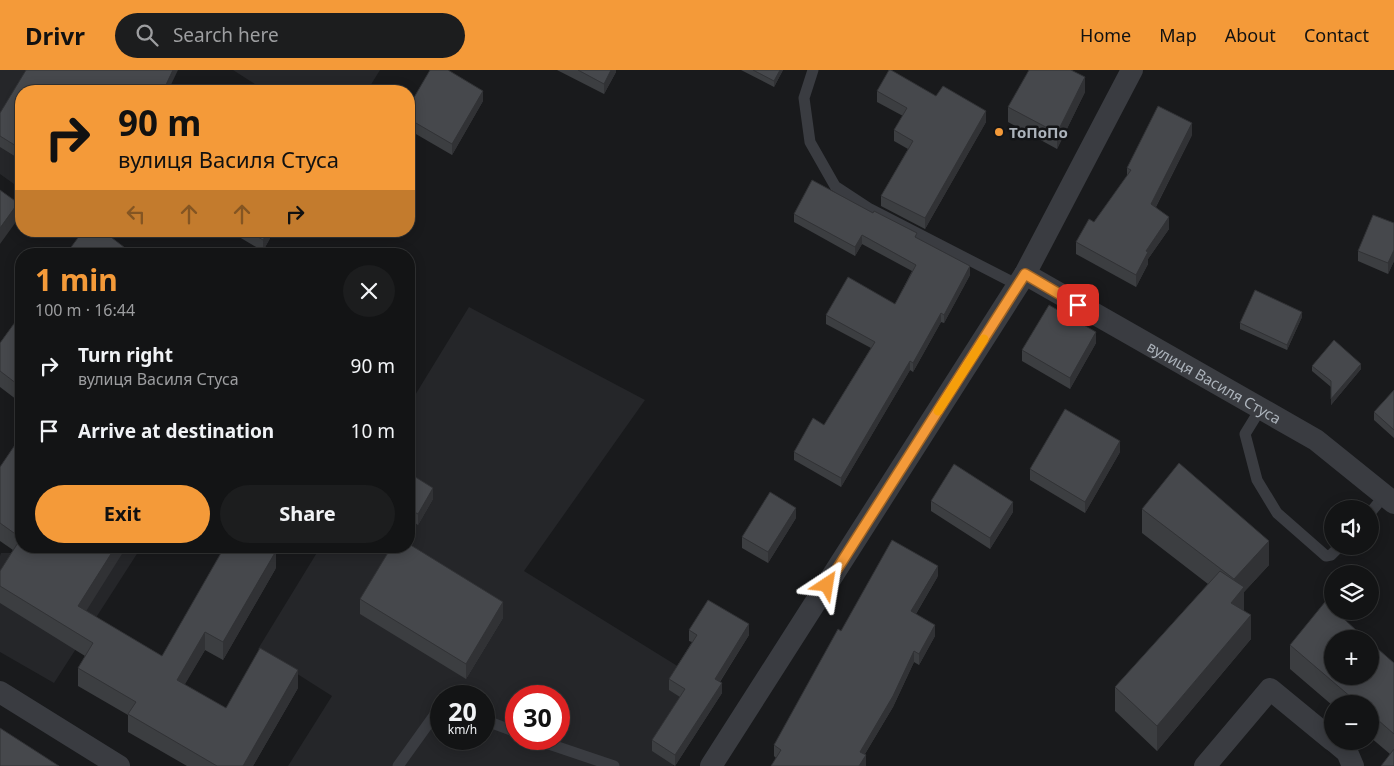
<!DOCTYPE html>
<meta charset="utf-8">
<style>
body{margin:0;font-family:"Noto Sans",sans-serif;background:#1c1d1e;color:#f1f3f6;height:100vh;display:flex;flex-direction:column;font-size:19px;white-space:nowrap}
*{box-sizing:border-box;margin:0}
p{font-size:16px;color:#9d9ea0}
.icon{flex:none;width:28px;height:28px;fill:none;stroke:currentColor;stroke-width:2;stroke-linecap:round;stroke-linejoin:round}
.map{position:relative;flex:1;overflow:hidden}
.details{position:absolute;left:15px;top:178px;width:400px;height:305px;display:flex;flex-direction:column;background:#131415;border-radius:20px;box-shadow:0 2px 12px #0003,0 0 0 1px #323334}
.details>*{flex:none}
.banner{position:absolute;left:15px;top:15px;width:400px;height:152px;border-radius:20px;box-shadow:0 2px 12px #0003,0 0 0 1px #323334;background:#f49a39;color:#111;overflow:hidden}
.fabs{position:absolute;left:1324px;top:430px;display:grid;gap:10px}
.fabs a{display:grid;place-items:center;width:55px;height:55px;border-radius:50%;background:#131415;box-shadow:0 2px 12px #0003,0 0 0 1px #323334;font-size:25px}
.speed{position:absolute;left:430px;top:615px;display:flex;gap:10px;font-size:25px;font-weight:700;text-align:center}
.speed>*{display:grid;place-content:center;width:65px;height:65px;border-radius:50%;background:#131415;box-shadow:0 2px 12px #0003,0 0 0 1px #323334;line-height:1}
.speed small{font-size:12px;font-weight:400}
.speed .limit{border:8px solid #d22;background:#fff;color:#111}
.pin{position:absolute;display:grid;place-items:center;width:42px;height:42px;color:#fff;margin:-21px;border-radius:10px;box-shadow:0 2px 8px #0006}
.me{position:absolute;width:55px;margin:-28px;rotate:33deg;stroke-linejoin:round;filter:drop-shadow(0 0 4px #0008)}
.turn{display:flex;align-items:center;gap:18px;height:105px;padding:0 20px;font-size:22px}
.turn .icon{width:65px;height:65px;stroke-width:2.5}
.turn b{display:block;font-size:35px;line-height:42px}
.lanes{display:flex;align-items:center;height:48px;padding:0 20px;background:#0003;justify-content:center;gap:25px;direction:ltr}
.lanes .off{opacity:.35}
.round{display:grid;place-items:center;flex:none;width:52px;height:52px;border-radius:26px;background:#1c1d1e}
.overview{display:flex;align-items:center;justify-content:space-between;height:85px;padding:0 20px}
h1{font-size:30px;font-weight:700;line-height:38px;color:#f49a39}
.primary-button{display:flex;gap:10px;margin-top:auto;padding:10px 20px}
.primary-button a{flex:1;height:58px;border-radius:30px;background:#f49a39;color:#111;font-size:20px;font-weight:700;line-height:58px;text-align:center}
.primary-button a+a{background:#1c1d1e;color:#f1f3f6}
ul{padding:0;list-style:none}
li{display:flex;align-items:center;gap:15px;height:65px;padding:0 20px}
li div{flex:1}
li b{display:block;font-size:19px}
li em{font-style:normal}
header{display:flex;align-items:center;gap:30px;box-sizing:border-box;height:70px;padding:0 25px;background:#f49a39;color:#111}
header strong{font-size:24px}
nav{display:flex;gap:28px;margin-inline-start:auto;font-size:18px}
.search{width:350px;height:45px;background:#1c1d1e;display:flex;align-items:center;gap:12px;box-sizing:border-box;padding:0 18px;border-radius:28px;color:#9d9ea0;font-size:19px}
.map>svg:first-child{display:block}
.built{fill:#252629;fill-rule:evenodd}
.lines{fill:none;stroke-linecap:round;stroke-linejoin:round}
.service{stroke:#3a3c41;stroke-width:11}
.minor{stroke:#3a3c41;stroke-width:22}
.wall{fill:#3c3e41}
.shaded-wall{fill:#313235}
.building{fill:#46484c;stroke:#313235}
.route-casing{stroke:#9f6425;stroke-width:12}
.route{stroke:#f49a39;stroke-width:9}
.slow{stroke:#f59e0b;stroke-width:9}
.poi-dot{fill:#f49a39;stroke:#141517;stroke-width:2}
.labels{text-anchor:middle;dominant-baseline:central;stroke-width:5;stroke-linejoin:round;paint-order:stroke}
.poi-label{font-size:15px;font-weight:bold;fill:#acb3bb;stroke:#141517;text-anchor:start}
.street-label{font-size:15px;fill:#acb3bb;stroke:#141517}
</style>
<header>
<strong>Drivr</strong>
<div class="search"><svg class="icon" aria-label="search" viewBox="0 0 24 24"><circle cx="10" cy="10" r="6"/><path d="M15 15l6 6"/></svg>Search here</div>
<nav><a>Home</a><a>Map</a><a>About</a><a>Contact</a></nav>
</header>
<div class="map">
<svg width="1394" height="696" viewBox="0 0 1394 696">
<rect width="100%" height="100%" fill="#191a1c"/>
<path class="built" d="M 0,0 L 25,0 L 60,21 L 21,21 L 21,119 L 0,104 Z
M 233,0 L 380,0 L 367,21 L 266,21 Z
M 469,237 L 645,330 L 524,501 L 721,623 L 673,696 L 288,696 L 332,626 L 258,579 L 321,476 L 409,476 L 409,335 ZM 441,626 L 484,626 L 484,669 L 441,669 ZM 516,626 L 559,626 L 559,669 L 516,669 Z
M 21,476 L 142,476 L 54,613 L 0,582 L 0,486 L 1,483 L 16,483 Z"/>
<g class="lines">
<path class="service" d="M 813,0 L 804,28 L 810,72 L 835,116 L 870,139 L 1018,215
M 1261,338 L 1245,364 L 1257,410 L 1277,443 L 1326,486 L 1331,485 L 1340,476
M 1370,443 L 1384,426
M 484,650 L 516,662
M 534,669 L 614,696
M 398,696 L 441,636"/>
<g class="minor">
<path id="s1" d="M 1025,204 L 1316,370 L 1394,433"/>
<path d="M 0,622 L 119,696"/>
<path d="M 1334,671 L 1347,682 L 1353,696"/>
<path d="M 711,696 L 1025,204 L 1132,0"/>
<path d="M 1205,696 L 1270,619 L 1332,670"/>
</g>
</g>
<path class="wall" d="M 557,0 L 616,0 L 616,2 L 604,24 Z
M 741,0 L 783,0 L 774,17 Z
M 21,21 L 21,90 L 0,77 L 0,43 Z
M 877,21 L 936,26 L 986,52 L 925,159 L 881,136 L 881,126 L 908,79 L 894,71 L 894,60 L 903,46 L 877,32 Z
M 1085,22 L 1057,79 L 1008,52 L 1008,37 Z
M 483,31 L 452,85 L 409,60 L 409,36 Z
M 1192,65 L 1156,137 L 1169,159 L 1148,189 L 1148,194 L 1136,217 L 1076,184 L 1076,172 L 1094,152 L 1127,106 L 1127,98 Z
M 794,144 L 917,168 L 970,205 L 944,253 L 941,252 L 913,302 L 910,300 L 841,417 L 794,390 L 794,382 L 824,355 L 871,278 L 826,254 L 826,245 L 895,234 L 912,201 L 862,174 L 855,186 L 794,152 Z
M 1394,153 L 1394,191 L 1388,204 L 1358,191 L 1358,181 Z
M 229,161 L 274,161 L 263,181 Z
M 21,244 L 21,333 L 0,317 L 0,273 Z
M 1302,247 L 1287,280 L 1240,259 L 1240,253 Z
M 1096,273 L 1070,319 L 1022,291 L 1022,280 Z
M 1312,296 L 1361,299 L 1331,335 L 1331,317 L 1312,301 Z
M 1394,320 L 1394,368 L 1374,350 L 1374,342 Z
M 1120,382 L 1085,443 L 1030,410 L 1030,399 Z
M 0,397 L 86,541 L 162,586 L 276,498 L 223,590 L 205,580 L 184,615 L 226,638 L 298,618 L 253,696 L 187,696 L 128,662 L 128,645 L 78,616 L 78,598 L 85,586 L 0,533 L 0,501 L 13,480 L 0,471 Z
M 409,403 L 433,429 L 418,455 L 409,449 Z
M 931,431 L 1013,442 L 990,479 L 931,441 Z
M 1142,439 L 1269,495 L 1244,522 L 1244,541 L 1251,569 L 1157,681 L 1115,641 L 1115,617 L 1208,514 L 1142,463 Z
M 796,448 L 768,493 L 742,478 L 742,467 Z
M 938,506 L 916,544 L 935,566 L 919,595 L 914,592 L 893,637 L 865,684 L 866,685 L 866,696 L 771,696 L 776,688 L 774,686 L 774,675 Z
M 360,529 L 503,548 L 466,609 L 360,544 Z
M 689,560 L 749,565 L 720,612 L 722,623 L 675,696 L 652,681 L 652,670 L 680,627 L 669,620 L 669,609 L 692,572 L 689,571 Z
M 1290,575 L 1394,593 L 1394,696 L 1390,684 L 1370,667 L 1370,634 L 1332,634 L 1332,635 L 1290,599 Z"/>
<path class="shaded-wall" d="M 173,0 L 178,0 L 168,21 L 163,21 Z
M 611,0 L 616,0 L 616,2 L 604,24 L 604,14 Z
M 780,0 L 783,0 L 774,17 L 774,11 Z
M 1085,7 L 1085,22 L 1057,79 L 1057,63 Z
M 483,21 L 483,31 L 452,85 L 452,74 Z
M 986,41 L 986,52 L 925,159 L 925,148 Z
M 1192,53 L 1192,65 L 1151,146 L 1151,134 Z
M 18,133 L 18,149 L 0,174 L 0,158 Z
M 1169,147 L 1169,159 L 1148,189 L 1148,194 L 1136,217 L 1136,205 L 1146,181 Z
M 268,161 L 274,161 L 263,181 L 263,170 Z
M 862,165 L 862,174 L 855,186 L 855,177 Z
M 1394,180 L 1394,191 L 1388,204 L 1388,193 Z
M 970,196 L 970,205 L 944,253 L 944,245 Z
M 1302,242 L 1302,247 L 1287,280 L 1287,275 Z
M 941,243 L 941,252 L 913,302 L 913,293 Z
M 1096,262 L 1096,273 L 1070,319 L 1070,308 Z
M 910,291 L 910,300 L 841,417 L 841,408 Z
M 1361,294 L 1361,299 L 1331,335 L 1331,329 Z
M 1120,371 L 1120,382 L 1085,443 L 1085,432 Z
M 433,418 L 433,429 L 418,455 L 418,444 Z
M 1013,432 L 1013,442 L 990,479 L 990,468 Z
M 796,438 L 796,448 L 768,493 L 768,482 Z
M 1269,471 L 1269,495 L 1244,522 L 1244,541 L 1231,533 L 1234,509 Z
M 116,476 L 127,476 L 78,554 L 78,536 Z
M 276,481 L 276,498 L 223,590 L 223,572 Z
M 938,496 L 938,506 L 911,552 L 911,541 Z
M 503,532 L 503,548 L 466,609 L 466,594 Z
M 1251,545 L 1251,569 L 1157,681 L 1157,656 Z
M 749,554 L 749,565 L 715,619 L 715,609 Z
M 935,555 L 935,566 L 919,595 L 919,584 Z
M 205,562 L 205,580 L 177,628 L 177,610 Z
M 914,581 L 914,592 L 893,637 L 860,692 L 860,682 Z
M 298,600 L 298,618 L 253,696 L 243,696 Z
M 722,613 L 722,623 L 675,696 L 675,685 Z
M 866,685 L 866,696 L 859,696 Z"/>
<path class="building" d="M 26,0 L 173,0 L 163,21 L 21,21 L 21,79 L 0,66 L 0,43 Z
M 430,0 L 448,0 L 483,21 L 452,74 L 409,49 L 409,36 Z
M 578,0 L 611,0 L 604,14 Z
M 753,0 L 780,0 L 774,11 Z
M 889,0 L 891,0 L 936,26 L 943,16 L 986,41 L 925,148 L 881,126 L 913,71 L 894,60 L 907,38 L 877,21 Z
M 1029,0 L 1071,0 L 1085,7 L 1057,63 L 1008,37 Z
M 1158,36 L 1192,53 L 1151,134 L 1169,147 L 1146,181 L 1148,182 L 1136,205 L 1076,172 L 1089,149 L 1094,152 L 1131,100 L 1127,98 Z
M 812,110 L 873,143 L 874,141 L 917,163 L 915,167 L 970,196 L 944,245 L 941,243 L 913,293 L 910,291 L 841,408 L 794,382 L 813,348 L 824,355 L 875,272 L 826,245 L 848,207 L 895,234 L 916,195 L 862,165 L 855,177 L 794,144 Z
M 0,120 L 18,133 L 0,158 Z
M 1373,145 L 1394,153 L 1394,180 L 1388,193 L 1358,181 Z
M 83,161 L 103,161 L 133,184 L 66,184 Z
M 248,161 L 268,161 L 263,170 Z
M 1255,220 L 1302,242 L 1287,275 L 1240,253 Z
M 1049,235 L 1096,262 L 1070,308 L 1022,280 Z
M 21,244 L 21,317 L 0,301 L 0,273 Z
M 1334,270 L 1361,294 L 1331,329 L 1331,311 L 1312,296 Z
M 1394,320 L 1394,360 L 1374,342 Z
M 1065,339 L 1120,371 L 1085,432 L 1030,399 Z
M 21,366 L 21,476 L 116,476 L 78,536 L 162,586 L 225,476 L 268,476 L 276,481 L 223,572 L 205,562 L 177,610 L 226,638 L 260,578 L 298,600 L 243,696 L 217,696 L 128,644 L 136,632 L 78,598 L 93,573 L 0,516 L 0,501 L 21,468 L 0,453 L 0,397 Z
M 1179,393 L 1269,471 L 1234,509 L 1142,439 Z
M 954,394 L 1013,432 L 990,468 L 931,431 Z
M 409,403 L 433,418 L 418,444 L 409,439 Z
M 770,422 L 796,438 L 768,482 L 742,467 Z
M 892,470 L 938,496 L 911,541 L 935,555 L 919,584 L 914,581 L 893,626 L 860,682 L 866,685 L 859,696 L 771,696 L 781,680 L 774,675 L 838,559 L 841,561 Z
M 409,474 L 503,532 L 466,594 L 360,529 L 392,476 L 409,476 Z
M 1220,501 L 1244,517 L 1231,533 L 1251,545 L 1157,656 L 1115,617 Z
M 708,530 L 749,554 L 715,609 L 722,613 L 675,685 L 652,670 L 685,619 L 669,609 L 697,565 L 689,560 Z
M 1325,532 L 1332,539 L 1332,541 L 1335,541 L 1366,569 L 1332,569 L 1332,606 L 1370,606 L 1370,572 L 1394,593 L 1394,664 L 1370,643 L 1370,634 L 1359,634 L 1290,575 Z
M 0,658 L 59,696 L 0,696 Z
M 1394,679 L 1394,696 L 1381,696 Z"/>
<g class="lines">
<defs>
<path id="route" d="M 827,515 L 1025,204 L 1078,235"/>
</defs>
<use href="#route" class="route-casing"/>
<use href="#route" class="route"/>
<path class="slow" d="M 938,341 L 984,269"/>
</g>
<circle class="poi-dot" cx="999" cy="62" r="5"/>
<g class="labels">
<g class="poi-label">
<text x="1009" y="62">ТоПоПо</text>
</g>
<g class="street-label">
<text stroke="none"><textPath href="#s1" startOffset="218">вулиця Василя Стуса</textPath></text>
</g>
</g>
</svg>
<div class="fabs">
<a><svg class="icon" aria-label="sound" viewBox="0 0 24 24"><path d="M4 9h4l5-4v14l-5-4H4zM17 9q2 3 0 6"/></svg></a>
<a><svg class="icon" aria-label="layers" viewBox="0 0 24 24"><path d="M12 4l9 5-9 5-9-5zM3 14l9 5 9-5"/></svg></a>
<a>+</a>
<a>−</a>
</div>
<div class="speed"><div>20<small>km/h</small></div><div class="limit">30</div></div>
<div class="pin" style="left:1078px;top:235px;background:#d93025"><svg class="icon" aria-label="arrive" viewBox="0 0 24 24"><path d="M6 21V4h12l-3 4 3 4H6"/></svg></div>
<svg class="me" style="left:827px;top:515px" viewBox="-20 -20 40 40"><path d="M0-17L14 15 0 8-14 15z" fill="#f49a39" stroke="#fff" stroke-width="4"/></svg>
<div class="banner">
<div class="turn"><svg class="icon" aria-label="right" viewBox="0 0 24 24"><path d="M7 20v-9h11M14 6l5 5-5 5"/></svg><div><b>90 m</b>вулиця Василя Стуса</div></div>
<div class="lanes"><svg class="icon off" aria-label="left" viewBox="0 0 24 24"><path d="M17 20v-9H6M10 6l-5 5 5 5"/></svg><svg class="icon off" aria-label="ahead" viewBox="0 0 24 24"><path d="M12 20V5M6 11l6-6 6 6"/></svg><svg class="icon off" aria-label="ahead" viewBox="0 0 24 24"><path d="M12 20V5M6 11l6-6 6 6"/></svg><svg class="icon" aria-label="right" viewBox="0 0 24 24"><path d="M7 20v-9h11M14 6l5 5-5 5"/></svg></div>
</div>
<section class="details">
<div class="overview"><div><h1>1 min</h1><p>100 m · 16:44</p></div><a class="round"><svg class="icon" aria-label="close" viewBox="0 0 24 24"><path d="M6 6l12 12M18 6L6 18"/></svg></a></div>
<ul>
<li><svg class="icon" aria-label="right" viewBox="0 0 24 24"><path d="M7 20v-9h11M14 6l5 5-5 5"/></svg><div><b>Turn right</b><p>вулиця Василя Стуса</p></div><em>90 m</em></li>
<li><svg class="icon" aria-label="arrive" viewBox="0 0 24 24"><path d="M6 21V4h12l-3 4 3 4H6"/></svg><div><b>Arrive at destination</b></div><em>10 m</em></li>
</ul>
<div class="primary-button"><a>Exit</a><a>Share</a></div>
</section>
</div>
